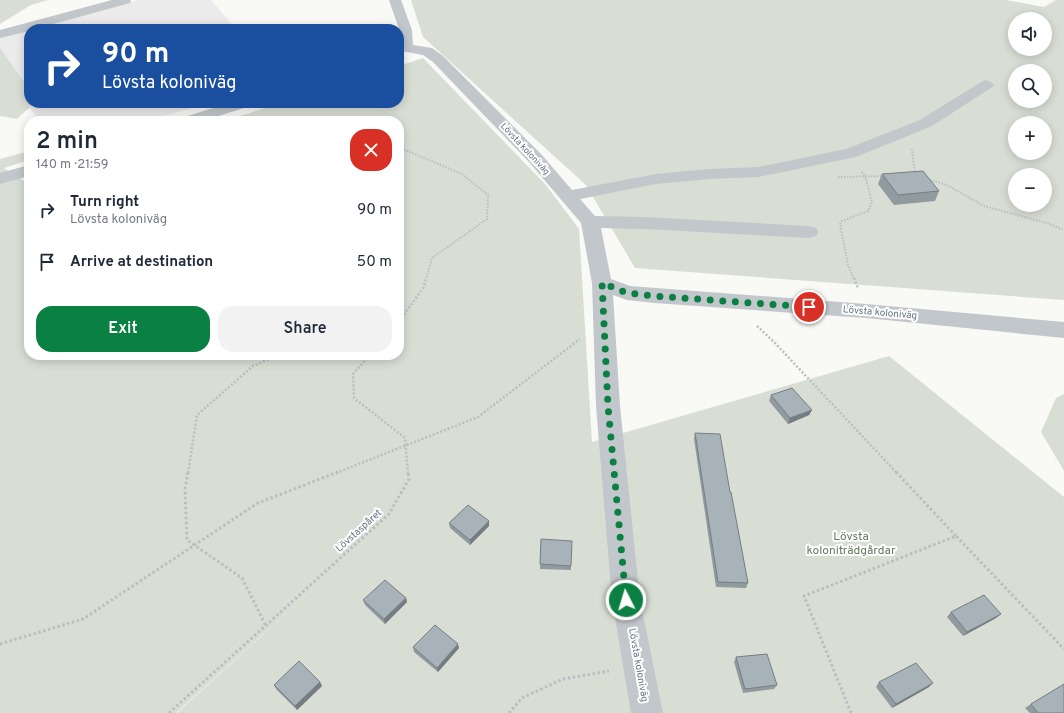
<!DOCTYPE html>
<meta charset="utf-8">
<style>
body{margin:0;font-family:Overpass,sans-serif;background:#f2f2f3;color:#1f2937;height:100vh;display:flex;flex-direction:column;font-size:15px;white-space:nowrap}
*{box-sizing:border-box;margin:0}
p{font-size:13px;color:#747a83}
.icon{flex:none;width:22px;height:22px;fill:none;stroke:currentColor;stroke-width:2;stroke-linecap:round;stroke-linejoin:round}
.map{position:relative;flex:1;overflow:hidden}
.side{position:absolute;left:24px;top:116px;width:380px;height:244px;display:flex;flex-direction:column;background:#fff;border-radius:16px;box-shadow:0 2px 10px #0003}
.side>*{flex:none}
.top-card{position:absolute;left:24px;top:24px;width:380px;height:84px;border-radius:16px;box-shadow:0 2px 10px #0003;background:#1a4fa0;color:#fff;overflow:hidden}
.tools{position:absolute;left:1008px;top:12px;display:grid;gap:8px}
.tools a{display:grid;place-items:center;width:44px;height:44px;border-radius:50%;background:#fff;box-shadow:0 2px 10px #0003;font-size:20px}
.pin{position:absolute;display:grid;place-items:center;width:34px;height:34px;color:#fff;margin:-17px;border:2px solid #fff;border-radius:50%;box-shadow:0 1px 4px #0007}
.me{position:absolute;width:44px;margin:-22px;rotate:355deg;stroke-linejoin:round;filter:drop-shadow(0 0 3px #0008)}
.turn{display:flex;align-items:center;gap:14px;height:84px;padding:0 12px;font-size:18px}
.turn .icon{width:52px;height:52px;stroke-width:2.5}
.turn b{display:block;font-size:28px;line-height:34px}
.round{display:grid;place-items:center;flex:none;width:42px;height:42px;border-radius:16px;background:#f2f2f3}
.head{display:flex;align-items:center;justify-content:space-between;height:68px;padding:0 12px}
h1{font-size:24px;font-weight:600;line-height:30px}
.cta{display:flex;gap:8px;margin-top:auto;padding:8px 12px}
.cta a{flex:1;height:46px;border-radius:16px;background:#0b8043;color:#fff;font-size:16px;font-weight:600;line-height:46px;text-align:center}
.cta a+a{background:#f2f2f3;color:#1f2937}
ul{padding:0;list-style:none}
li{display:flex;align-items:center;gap:12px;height:52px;padding:0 12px}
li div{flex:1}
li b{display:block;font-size:15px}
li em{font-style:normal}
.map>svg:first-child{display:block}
.built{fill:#eaebea}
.green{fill:#d9ded5;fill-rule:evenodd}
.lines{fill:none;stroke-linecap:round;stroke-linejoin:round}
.path-far2{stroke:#babec1;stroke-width:2;stroke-dasharray:1.5 1.5;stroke-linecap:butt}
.path-far1{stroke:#babec1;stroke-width:2.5;stroke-dasharray:2 2;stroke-linecap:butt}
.path{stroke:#babec1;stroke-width:3;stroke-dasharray:2.5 2.5;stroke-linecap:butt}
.minor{fill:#c2c7cb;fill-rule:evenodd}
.wall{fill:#909a9f}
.shaded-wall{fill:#767d82}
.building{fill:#a8b3b9;stroke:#767d82}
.route{stroke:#0b8043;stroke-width:7;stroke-dasharray:0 12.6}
.labels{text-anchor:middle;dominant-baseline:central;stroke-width:4;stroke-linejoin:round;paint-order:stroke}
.far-street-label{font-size:9px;fill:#627783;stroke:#fff}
.street-label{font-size:10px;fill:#627783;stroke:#fff}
.near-park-label{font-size:12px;fill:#677a61;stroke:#fff}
</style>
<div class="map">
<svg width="1064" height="713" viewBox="0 0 1064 713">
<rect width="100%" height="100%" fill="#f9f9f6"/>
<path class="built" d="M 139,0 L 211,0 L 236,29 L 29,29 L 29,103 L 210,103 L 146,121 L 39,121 L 0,67 L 0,34 Z"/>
<path class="green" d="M 0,0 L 48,0 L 31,5 L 0,24 Z
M 411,0 L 1006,0 L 1044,7 L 1056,0 L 1064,0 L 1064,300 L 635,268 L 586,185 L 423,37 ZM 1015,19 L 1045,19 L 1045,49 L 1015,49 ZM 1015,71 L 1045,71 L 1045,101 L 1015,101 ZM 1015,123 L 1045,123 L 1045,153 L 1015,153 ZM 1015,175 L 1045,175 L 1045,205 L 1015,205 Z
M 0,48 L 29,89 L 29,103 L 34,103 L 17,119 L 0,116 Z
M 423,58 L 546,185 L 579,229 L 592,442 L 889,356 L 1064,497 L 1064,713 L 177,713 L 322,581 L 176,713 L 0,713 L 0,159 L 29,151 L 29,160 L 4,168 L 27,183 L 29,183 L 29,355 L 399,355 L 399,121 L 224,121 L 281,103 L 399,103 L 399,66 Z
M 1064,394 L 1064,471 L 1041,432 L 1056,398 Z"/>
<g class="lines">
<path class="path-far2" d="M 399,146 L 405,150 L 462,174 L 488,195 L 487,219 L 432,258 L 426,279
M 912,149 L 915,174
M 838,177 L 883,176
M 927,179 L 947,185 L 984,206 L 1047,223 L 1064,230
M 854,279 L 848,265 L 840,224 L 842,221 L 868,211 L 872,202 L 865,176 L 861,171"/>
<path class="path-far1" d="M 854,278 L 858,288
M 399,321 L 424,287 L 426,278
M 757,326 L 774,342 L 897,473
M 370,355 L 353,374 L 354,398 L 405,438 L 408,473
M 188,473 L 197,415 L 253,366 L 279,355
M 336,473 L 478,417 L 580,339"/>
<path class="path" d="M 188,472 L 185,489 L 187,540 L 242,578 L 266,626
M 896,472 L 956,536
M 0,644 L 83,619 L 258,503 L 338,472
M 169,713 L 389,514 L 409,479 L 408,472
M 509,713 L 522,698 L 563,679 L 609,671
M 851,713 L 804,596 L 956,536 L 1064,649"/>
<path class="minor" d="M 112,0 L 131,0 L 130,3 L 35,29 L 29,29 L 29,31 L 0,38 L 0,30 Z
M 389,0 L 401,0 L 412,30 L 413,45 L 432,48 L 443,56 L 541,154 L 572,190 L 656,174 L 709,169 L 758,167 L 846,149 L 920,120 L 981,82 L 986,80 L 991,82 L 994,85 L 991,88 L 932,126 L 856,157 L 758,177 L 709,179 L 656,184 L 580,199 L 595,216 L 645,217 L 809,226 L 816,228 L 818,232 L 816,236 L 809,238 L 645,229 L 601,228 L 611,279 L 630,286 L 866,304 L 1064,322 L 1064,338 L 866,318 L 654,303 L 627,300 L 613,295 L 620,406 L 640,600 L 663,713 L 631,713 L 612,600 L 596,406 L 592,283 L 581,223 L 529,162 L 433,62 L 423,55 L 401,51 L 399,48 L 399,29 Z
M 229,103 L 253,103 L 250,106 L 203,121 L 179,121 L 181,118 Z
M 29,165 L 29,176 L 0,184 L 0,173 Z"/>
</g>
<path class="wall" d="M 882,174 L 939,191 L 935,201 L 894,205 L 878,184 Z
M 771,395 L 812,410 L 809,415 L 788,424 L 769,401 Z
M 695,433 L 730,492 L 748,583 L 746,588 L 716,587 L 694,439 Z
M 489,521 L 489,526 L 470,545 L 450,528 L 449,523 Z
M 541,539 L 571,566 L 571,570 L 540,569 Z
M 406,598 L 407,602 L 385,624 L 365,605 L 363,600 Z
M 951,612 L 996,618 L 963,636 L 947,617 Z
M 413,647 L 459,648 L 438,672 L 414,652 Z
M 736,657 L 777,685 L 774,689 L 743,693 L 734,662 Z
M 320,682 L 322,686 L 297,710 L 276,689 L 274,685 Z
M 879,682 L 929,687 L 892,708 L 876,687 Z
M 1031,704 L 1064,713 L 1030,713 L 1025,708 Z"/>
<path class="shaded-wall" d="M 812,410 L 809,415 L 788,424 L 790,418 Z
M 489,521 L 489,526 L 470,545 L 470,540 Z
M 406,598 L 407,602 L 385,624 L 384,619 Z
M 1001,614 L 996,618 L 963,636 L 967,632 Z
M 458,644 L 459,648 L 438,672 L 437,668 Z
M 320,682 L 322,686 L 297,710 L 295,706 Z
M 933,683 L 929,687 L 892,708 L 896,704 Z"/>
<path class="building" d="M 923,171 L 939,191 L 898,195 L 882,174 Z
M 792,388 L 812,410 L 790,418 L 771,395 Z
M 695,433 L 720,434 L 730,492 L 731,492 L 748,583 L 718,582 Z
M 468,505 L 489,521 L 470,540 L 449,523 Z
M 541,539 L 572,541 L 571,566 L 540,564 Z
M 385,580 L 406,598 L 384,619 L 363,600 Z
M 984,595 L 1001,614 L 967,632 L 951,612 Z
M 435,625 L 458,644 L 437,668 L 413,647 Z
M 767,654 L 777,685 L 745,689 L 736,657 Z
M 299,661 L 320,682 L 295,706 L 274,685 Z
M 916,663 L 933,683 L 896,704 L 879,682 Z
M 1064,684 L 1064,713 L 1038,713 L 1031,704 Z"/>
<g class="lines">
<path class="route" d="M 626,600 L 608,406 L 602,283 L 627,293 L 654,296 L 809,307"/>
</g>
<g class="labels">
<g class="far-street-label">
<text transform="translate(525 149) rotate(47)">Lövsta koloniväg</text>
</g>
<g class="street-label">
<text transform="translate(880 313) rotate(5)">Lövsta koloniväg</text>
<text transform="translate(359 531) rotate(-42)">Lövstaspåret</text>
<text transform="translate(638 665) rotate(80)">Lövsta koloniväg</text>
</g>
<g class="near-park-label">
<text x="851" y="537">Lövsta<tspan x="851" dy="14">koloniträdgårdar</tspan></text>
</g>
</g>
</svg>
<div class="tools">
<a><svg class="icon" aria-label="sound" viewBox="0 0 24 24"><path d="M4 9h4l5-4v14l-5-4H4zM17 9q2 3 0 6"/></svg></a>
<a><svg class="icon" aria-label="search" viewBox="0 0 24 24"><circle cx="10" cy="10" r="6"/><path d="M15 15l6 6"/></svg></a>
<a>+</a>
<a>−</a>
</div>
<div class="pin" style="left:809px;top:307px;background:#d93025"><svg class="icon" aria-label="arrive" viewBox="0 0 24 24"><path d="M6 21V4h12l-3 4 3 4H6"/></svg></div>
<svg class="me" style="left:626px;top:600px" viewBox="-20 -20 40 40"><circle r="17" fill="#0b8043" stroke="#fff" stroke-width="3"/><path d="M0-11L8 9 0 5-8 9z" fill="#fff"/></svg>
<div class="top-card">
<div class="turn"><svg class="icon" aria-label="right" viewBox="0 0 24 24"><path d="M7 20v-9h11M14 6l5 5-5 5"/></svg><div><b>90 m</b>Lövsta koloniväg</div></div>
</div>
<section class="side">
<div class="head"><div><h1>2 min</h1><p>140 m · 21:59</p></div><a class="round" style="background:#d93025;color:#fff"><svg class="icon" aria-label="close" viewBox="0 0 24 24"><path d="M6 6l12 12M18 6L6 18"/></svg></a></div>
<ul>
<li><svg class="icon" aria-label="right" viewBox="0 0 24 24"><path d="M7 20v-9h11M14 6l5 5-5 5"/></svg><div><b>Turn right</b><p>Lövsta koloniväg</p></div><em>90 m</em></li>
<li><svg class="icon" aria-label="arrive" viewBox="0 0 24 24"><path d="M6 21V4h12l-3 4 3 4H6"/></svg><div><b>Arrive at destination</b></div><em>50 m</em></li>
</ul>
<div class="cta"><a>Exit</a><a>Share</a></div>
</section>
</div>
